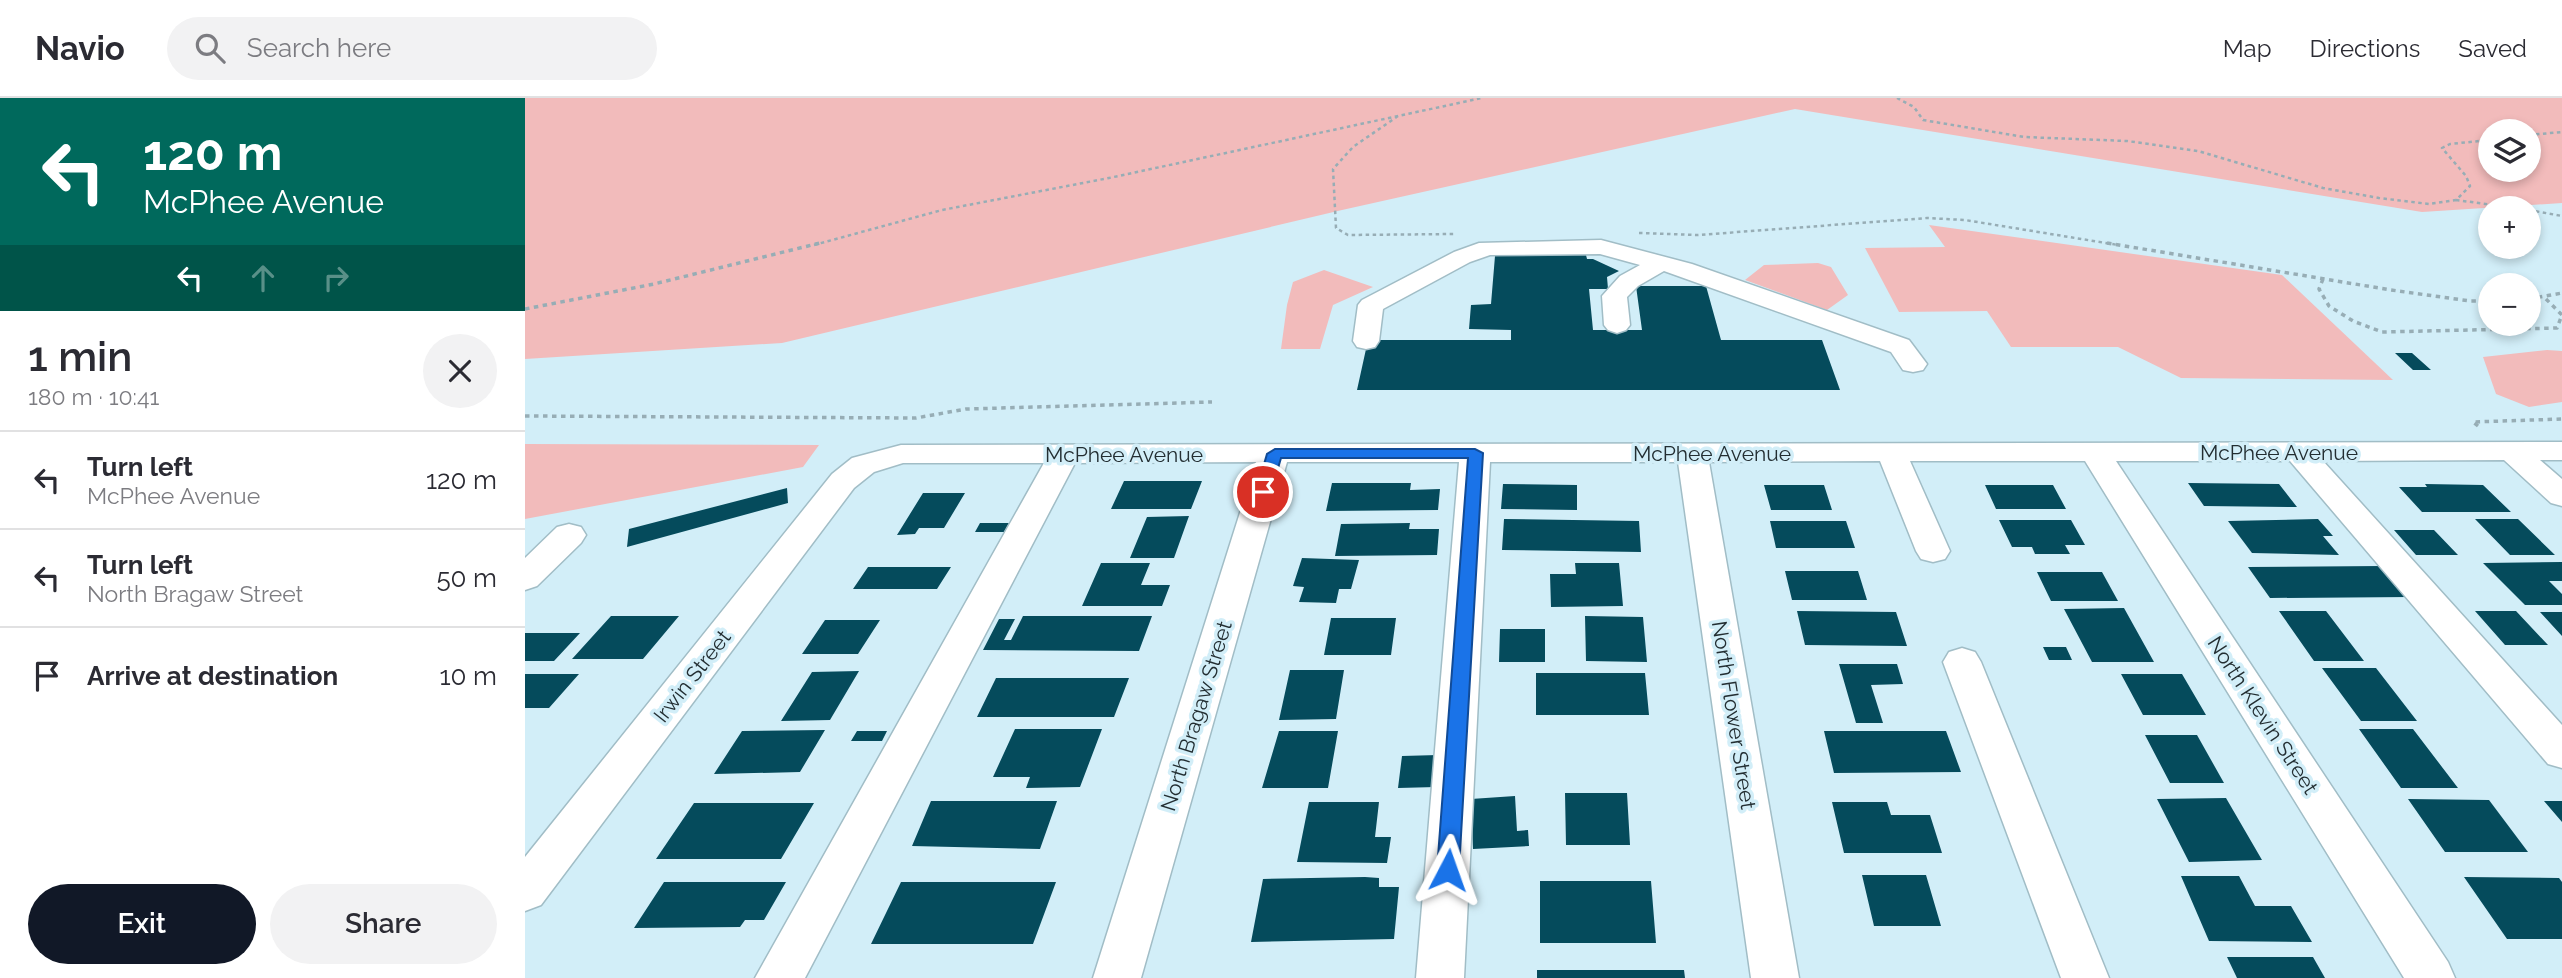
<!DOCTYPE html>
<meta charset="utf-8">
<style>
body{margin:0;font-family:Raleway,sans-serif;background:#f2f2f3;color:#2b2b33;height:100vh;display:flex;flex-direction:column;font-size:26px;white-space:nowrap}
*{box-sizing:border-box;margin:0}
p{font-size:23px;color:#7c7c81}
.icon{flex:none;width:38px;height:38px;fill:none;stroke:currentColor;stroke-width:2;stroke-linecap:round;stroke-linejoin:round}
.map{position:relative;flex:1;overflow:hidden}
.drawer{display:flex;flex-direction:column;background:#fff;width:525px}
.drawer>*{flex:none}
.hud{background:#00695c;color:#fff;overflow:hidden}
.buttons{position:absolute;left:1953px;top:21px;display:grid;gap:14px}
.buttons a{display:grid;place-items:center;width:63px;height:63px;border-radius:50%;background:#fff;box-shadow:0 4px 10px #0003;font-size:35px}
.pin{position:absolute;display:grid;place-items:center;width:60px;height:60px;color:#fff;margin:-30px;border:4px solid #fff;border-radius:50%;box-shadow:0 2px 7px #0007}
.me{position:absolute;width:77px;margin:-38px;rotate:4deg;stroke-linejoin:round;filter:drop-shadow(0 0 5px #0008)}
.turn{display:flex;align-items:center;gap:24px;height:147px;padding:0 28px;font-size:32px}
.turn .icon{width:91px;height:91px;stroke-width:2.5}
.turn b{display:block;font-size:49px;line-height:60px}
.lanes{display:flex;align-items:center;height:66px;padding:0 28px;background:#0003;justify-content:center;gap:35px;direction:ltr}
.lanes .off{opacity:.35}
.round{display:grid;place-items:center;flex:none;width:74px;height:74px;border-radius:37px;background:#f2f2f3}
.headline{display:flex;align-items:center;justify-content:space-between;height:119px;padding:0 28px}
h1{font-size:42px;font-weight:600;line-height:52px}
.action{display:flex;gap:14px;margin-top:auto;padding:14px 28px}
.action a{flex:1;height:80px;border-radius:42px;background:#111827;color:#fff;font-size:28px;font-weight:600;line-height:80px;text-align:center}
.action a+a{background:#f2f2f3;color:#2b2b33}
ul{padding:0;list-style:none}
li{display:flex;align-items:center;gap:21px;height:98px;padding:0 28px;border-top:2px solid #e1e1e2}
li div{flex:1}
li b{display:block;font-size:26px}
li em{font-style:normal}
header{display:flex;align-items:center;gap:42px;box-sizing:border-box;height:98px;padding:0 35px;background:#fff;border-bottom:2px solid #e1e1e2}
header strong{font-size:33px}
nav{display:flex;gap:38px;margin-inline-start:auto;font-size:24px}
.search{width:490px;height:63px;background:#f2f2f3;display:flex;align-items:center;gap:18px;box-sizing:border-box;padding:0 24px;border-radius:38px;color:#7c7c81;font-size:26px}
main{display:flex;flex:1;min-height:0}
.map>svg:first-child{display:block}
.green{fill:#f2bbbb;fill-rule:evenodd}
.building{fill:#054b5c}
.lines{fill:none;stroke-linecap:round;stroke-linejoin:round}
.minor-casing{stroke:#a1bdc6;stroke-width:3}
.path-far1{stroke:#97adb5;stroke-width:2.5;stroke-dasharray:3.5 3.5;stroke-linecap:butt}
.path{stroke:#97adb5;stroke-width:3.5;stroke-dasharray:4.5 4.5;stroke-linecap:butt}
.minor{fill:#fff;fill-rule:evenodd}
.route{fill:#1a73e8;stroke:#114b97;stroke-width:2}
.labels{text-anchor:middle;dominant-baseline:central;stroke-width:7;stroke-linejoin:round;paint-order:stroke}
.street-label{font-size:21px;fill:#232e32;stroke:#d2eef8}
</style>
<header>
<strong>Navio</strong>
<div class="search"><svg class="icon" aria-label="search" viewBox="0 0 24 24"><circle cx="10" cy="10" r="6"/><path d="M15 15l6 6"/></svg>Search here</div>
<nav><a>Map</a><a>Directions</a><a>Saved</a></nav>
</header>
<main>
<section class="drawer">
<div class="hud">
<div class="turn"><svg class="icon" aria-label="left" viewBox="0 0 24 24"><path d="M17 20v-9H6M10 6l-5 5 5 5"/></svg><div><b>120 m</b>McPhee Avenue</div></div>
<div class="lanes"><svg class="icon" aria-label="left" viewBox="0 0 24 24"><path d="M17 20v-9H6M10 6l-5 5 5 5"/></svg><svg class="icon off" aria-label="ahead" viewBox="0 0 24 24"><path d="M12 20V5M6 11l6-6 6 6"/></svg><svg class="icon off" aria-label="right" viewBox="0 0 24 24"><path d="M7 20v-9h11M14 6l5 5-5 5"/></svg></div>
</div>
<div class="headline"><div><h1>1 min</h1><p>180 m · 10:41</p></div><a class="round"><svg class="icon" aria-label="close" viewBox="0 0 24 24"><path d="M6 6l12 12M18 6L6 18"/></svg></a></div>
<ul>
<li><svg class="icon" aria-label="left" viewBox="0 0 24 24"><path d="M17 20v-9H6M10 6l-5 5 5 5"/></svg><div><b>Turn left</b><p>McPhee Avenue</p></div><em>120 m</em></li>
<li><svg class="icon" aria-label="left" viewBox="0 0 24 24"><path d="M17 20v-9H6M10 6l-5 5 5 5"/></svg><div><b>Turn left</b><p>North Bragaw Street</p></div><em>50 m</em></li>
<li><svg class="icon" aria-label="arrive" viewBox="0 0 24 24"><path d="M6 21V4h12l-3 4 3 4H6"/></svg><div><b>Arrive at destination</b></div><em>10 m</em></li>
</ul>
<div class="action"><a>Exit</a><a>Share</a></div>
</section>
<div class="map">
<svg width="2037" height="880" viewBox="0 0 2037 880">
<rect width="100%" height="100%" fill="#d2eef8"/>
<path class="green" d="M 0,0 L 2037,0 L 2037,105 L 1897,114 L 1270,11 L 817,112 L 257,245 L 0,261 ZM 1965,33 L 2004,33 L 2004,72 L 1965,72 Z
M 1404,127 L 1757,177 L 1868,282 L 1656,280 L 1593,249 L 1486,249 L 1462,213 L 1374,214 L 1340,150 L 1420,149 Z
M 1293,165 L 1306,169 L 1323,197 L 1302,212 L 1220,182 L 1239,167 Z
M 799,172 L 848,189 L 808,207 L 795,251 L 756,251 L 762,207 L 768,184 Z
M 2022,252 L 2037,253 L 2037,304 L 2004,309 L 1971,296 L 1958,259 Z
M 0,346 L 294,347 L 278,369 L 0,421 Z"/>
<path class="building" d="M 1061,157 L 1062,161 L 1068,161 L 1094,173 L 1082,179 L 1083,191 L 1064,191 L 1068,232 L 1117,232 L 1111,188 L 1181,188 L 1196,242 L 1297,242 L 1315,292 L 832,292 L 843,242 L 986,242 L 986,232 L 944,231 L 946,207 L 966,206 L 970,158 Z
M 1870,255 L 1887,255 L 1906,272 L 1888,272 Z
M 599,383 L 677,383 L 666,411 L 586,411 Z
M 807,385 L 886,385 L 885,392 L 915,391 L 913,412 L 801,413 Z
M 1663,385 L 1754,386 L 1772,409 L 1679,408 Z
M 978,386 L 1052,387 L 1052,412 L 976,411 Z
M 1900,386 L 1958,387 L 1986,414 L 1897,414 L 1874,389 L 1902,389 Z
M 1239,387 L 1299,387 L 1307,412 L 1246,412 Z
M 1460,387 L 1528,387 L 1541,411 L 1471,411 Z
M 262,390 L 263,405 L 102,449 L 104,431 Z
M 398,395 L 440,395 L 419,430 L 394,430 L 390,436 L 372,437 Z
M 664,418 L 649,460 L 605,460 L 622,419 Z
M 979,421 L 1114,423 L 1116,454 L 977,452 Z
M 1793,421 L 1808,438 L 1798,438 L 1814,457 L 1727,455 L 1703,423 Z
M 1950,421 L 1993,421 L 2030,457 L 1985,457 Z
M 1474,422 L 1546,422 L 1560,447 L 1540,447 L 1545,456 L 1510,456 L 1507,449 L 1487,449 Z
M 1245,423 L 1321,423 L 1330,450 L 1251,450 Z
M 455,425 L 484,425 L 479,434 L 450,434 Z
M 885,425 L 884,431 L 914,431 L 912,457 L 810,458 L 816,426 Z
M 1869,432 L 1909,432 L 1933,457 L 1891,457 Z
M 777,460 L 834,462 L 826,491 L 814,491 L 811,505 L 774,504 L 779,489 L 768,488 Z
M 2037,464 L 2037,483 L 2024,483 L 2037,496 L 2037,507 L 2000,507 L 1958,465 Z
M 576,465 L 625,465 L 616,487 L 645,487 L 637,508 L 557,508 Z
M 1050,465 L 1094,465 L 1098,508 L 1026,509 L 1025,476 L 1051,476 Z
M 1858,468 L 1885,499 L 1745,500 L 1723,469 Z
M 343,469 L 426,469 L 412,491 L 328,491 Z
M 1260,473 L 1333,473 L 1342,502 L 1267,502 Z
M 1512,474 L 1577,474 L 1593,503 L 1526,503 Z
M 1599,510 L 1629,564 L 1567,564 L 1539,511 Z
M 1272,513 L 1371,514 L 1382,548 L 1280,547 Z
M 1754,513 L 1801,513 L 1839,563 L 1789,563 Z
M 1950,513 L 1991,513 L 2023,547 L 1980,547 Z
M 2015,514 L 2037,514 L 2037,538 Z
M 86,518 L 154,518 L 118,561 L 47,561 Z
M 498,518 L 627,518 L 614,553 L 458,552 L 474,521 L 490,521 L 479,542 L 486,542 Z
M 1060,518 L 1118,519 L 1122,564 L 1061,563 Z
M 806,520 L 871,520 L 866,557 L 799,557 Z
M 300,522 L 355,522 L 333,556 L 277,556 Z
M 975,531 L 1020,531 L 1020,564 L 974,564 Z
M 0,535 L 55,535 L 29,563 L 0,563 Z
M 1518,549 L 1541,549 L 1547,562 L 1524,562 Z
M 1314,566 L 1372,566 L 1378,586 L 1346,587 L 1358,625 L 1331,625 Z
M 1797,570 L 1851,570 L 1892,623 L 1836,623 Z
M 765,572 L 819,572 L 811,621 L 754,622 Z
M 334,573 L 305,622 L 256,623 L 287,574 Z
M 1011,575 L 1120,575 L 1124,617 L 1011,617 Z
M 0,576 L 54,576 L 24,610 L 0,610 Z
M 1596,576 L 1657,576 L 1681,617 L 1618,617 Z
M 471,580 L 604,580 L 589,619 L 452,619 Z
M 490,631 L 577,631 L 555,689 L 501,690 L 505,679 L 468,679 Z
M 1834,631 L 1888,631 L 1933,690 L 1876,690 Z
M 300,632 L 275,674 L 189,676 L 217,633 Z
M 332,633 L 362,633 L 357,643 L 326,643 Z
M 754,633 L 813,633 L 803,690 L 737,690 Z
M 1299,633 L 1421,633 L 1436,674 L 1309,675 Z
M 1620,637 L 1672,637 L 1699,685 L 1645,685 Z
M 913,657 L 911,689 L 873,690 L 877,658 Z
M 1040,695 L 1102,695 L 1105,747 L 1041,747 Z
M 990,698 L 992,733 L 1003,732 L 1004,748 L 948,751 L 946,701 Z
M 1701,700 L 1737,762 L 1664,764 L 1632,701 Z
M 1883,701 L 1964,702 L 2003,754 L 1920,754 Z
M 406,703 L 532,703 L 515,751 L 387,748 Z
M 2019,703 L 2037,703 L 2037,724 Z
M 784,704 L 854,704 L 850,739 L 866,739 L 862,765 L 772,764 Z
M 1307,704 L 1362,704 L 1366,717 L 1405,717 L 1417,755 L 1319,755 Z
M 169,705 L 289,705 L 256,761 L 131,761 Z
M 1337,777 L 1401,777 L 1416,828 L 1349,828 Z
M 1656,778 L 1714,778 L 1730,808 L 1766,808 L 1787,844 L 1684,843 Z
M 840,779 L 854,780 L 854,789 L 874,789 L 869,841 L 726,844 L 738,781 Z
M 1939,779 L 2034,780 L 2037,784 L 2037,841 L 1982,841 Z
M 1015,783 L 1126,783 L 1131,845 L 1015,845 Z
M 139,784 L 261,784 L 239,822 L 220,822 L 215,829 L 109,830 Z
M 376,784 L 531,784 L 508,846 L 346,846 Z
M 1702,859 L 1788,859 L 1800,880 L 1712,880 Z
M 1012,872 L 1159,872 L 1160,880 L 1012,880 Z"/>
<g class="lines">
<defs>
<path id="minor" d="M 1076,142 L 1167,166 L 1384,242 L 1402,266 L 1398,272 L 1388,274 L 1378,272 L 1366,254 L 1139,173 L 1113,188 L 1102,199 L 1105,227 L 1101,232 L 1092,235 L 1083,232 L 1079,227 L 1077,198 L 1095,178 L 1115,167 L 1075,156 L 965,157 L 945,164 L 858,211 L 854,243 L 850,249 L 841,251 L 832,249 L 828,243 L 833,207 L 837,202 L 929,154 L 954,145 Z
M 2037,344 L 2037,362 L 2015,362 L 2037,381 L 2037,408 L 2026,405 L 1979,362 L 1798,363 L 2037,627 L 2037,670 L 2023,666 L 1765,363 L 1591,363 L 1923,864 L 1930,880 L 1879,880 L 1560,363 L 1385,363 L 1425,453 L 1420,461 L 1408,464 L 1396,461 L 1391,453 L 1355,363 L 1184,364 L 1274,880 L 1226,880 L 1153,364 L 965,364 L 939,880 L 891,880 L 934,364 L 762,364 L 616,880 L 568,880 L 731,364 L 550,365 L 280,880 L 230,880 L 519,365 L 378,365 L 349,374 L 329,390 L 16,807 L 0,813 L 0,759 L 307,376 L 327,360 L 376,347 Z
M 44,426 L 56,429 L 61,437 L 56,445 L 12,488 L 0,492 L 0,460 L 32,429 Z
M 1437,550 L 1450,554 L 1456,564 L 1584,880 L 1536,880 L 1418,564 L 1424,554 Z"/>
</defs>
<use href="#minor" class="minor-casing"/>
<path class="path-far1" d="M 1372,0 L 1389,9 L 1398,22 L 1499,39 L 1602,43 L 1673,53 L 1798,90 L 1854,100 L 1904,106 L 1931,102 L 1945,88 L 1941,78 L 1917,50 L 1925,46 L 1965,42
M 873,18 L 828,49 L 808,71 L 811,130 L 823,137 L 930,136
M 2004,37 L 2037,34
M 1931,102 L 1991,110
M 2004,112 L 2037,118
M 1114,135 L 1173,137 L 1402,120 L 1440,122 L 1593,147
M 289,147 L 417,112 L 584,80 L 957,0"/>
<path class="path" d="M 1582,145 L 1866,192 L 1945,203 L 1965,203
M 1798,181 L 1794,191 L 1804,208 L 1828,223 L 1857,234 L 2032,230 L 2037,217 L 2018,198
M 2004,201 L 2037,195
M 0,211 L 129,186 L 295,145
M 0,318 L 391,320 L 441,311 L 687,304
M 1953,328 L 1948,324 L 2037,321"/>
<use href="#minor" class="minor"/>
</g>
<path class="route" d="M 750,351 L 950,351 L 958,355 L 934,772 L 931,779 L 923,782 L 915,779 L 912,772 L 943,360 L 756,360 L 746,394 L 738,399 L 733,397 L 731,394 L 742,356 Z"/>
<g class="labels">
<g class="street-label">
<text x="1754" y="354">McPhee Avenue</text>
<text x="1187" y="355">McPhee Avenue</text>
<text x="599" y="356">McPhee Avenue</text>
<text transform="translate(167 578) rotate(-52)">Irwin Street</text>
<text transform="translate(1209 617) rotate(81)">North Flower Street</text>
<text transform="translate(1738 617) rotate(57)">North Klevin Street</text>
<text transform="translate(671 618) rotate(-73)">North Bragaw Street</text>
</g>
</g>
</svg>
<div class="buttons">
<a><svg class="icon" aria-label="layers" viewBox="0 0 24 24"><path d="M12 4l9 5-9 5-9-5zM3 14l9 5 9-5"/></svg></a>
<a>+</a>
<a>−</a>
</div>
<div class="pin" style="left:738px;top:394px;background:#d93025"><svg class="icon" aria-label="arrive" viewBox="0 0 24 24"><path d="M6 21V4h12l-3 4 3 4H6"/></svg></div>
<svg class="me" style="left:923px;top:772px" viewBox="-20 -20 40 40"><path d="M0-17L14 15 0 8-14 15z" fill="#1a73e8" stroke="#fff" stroke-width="4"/></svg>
</div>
</main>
